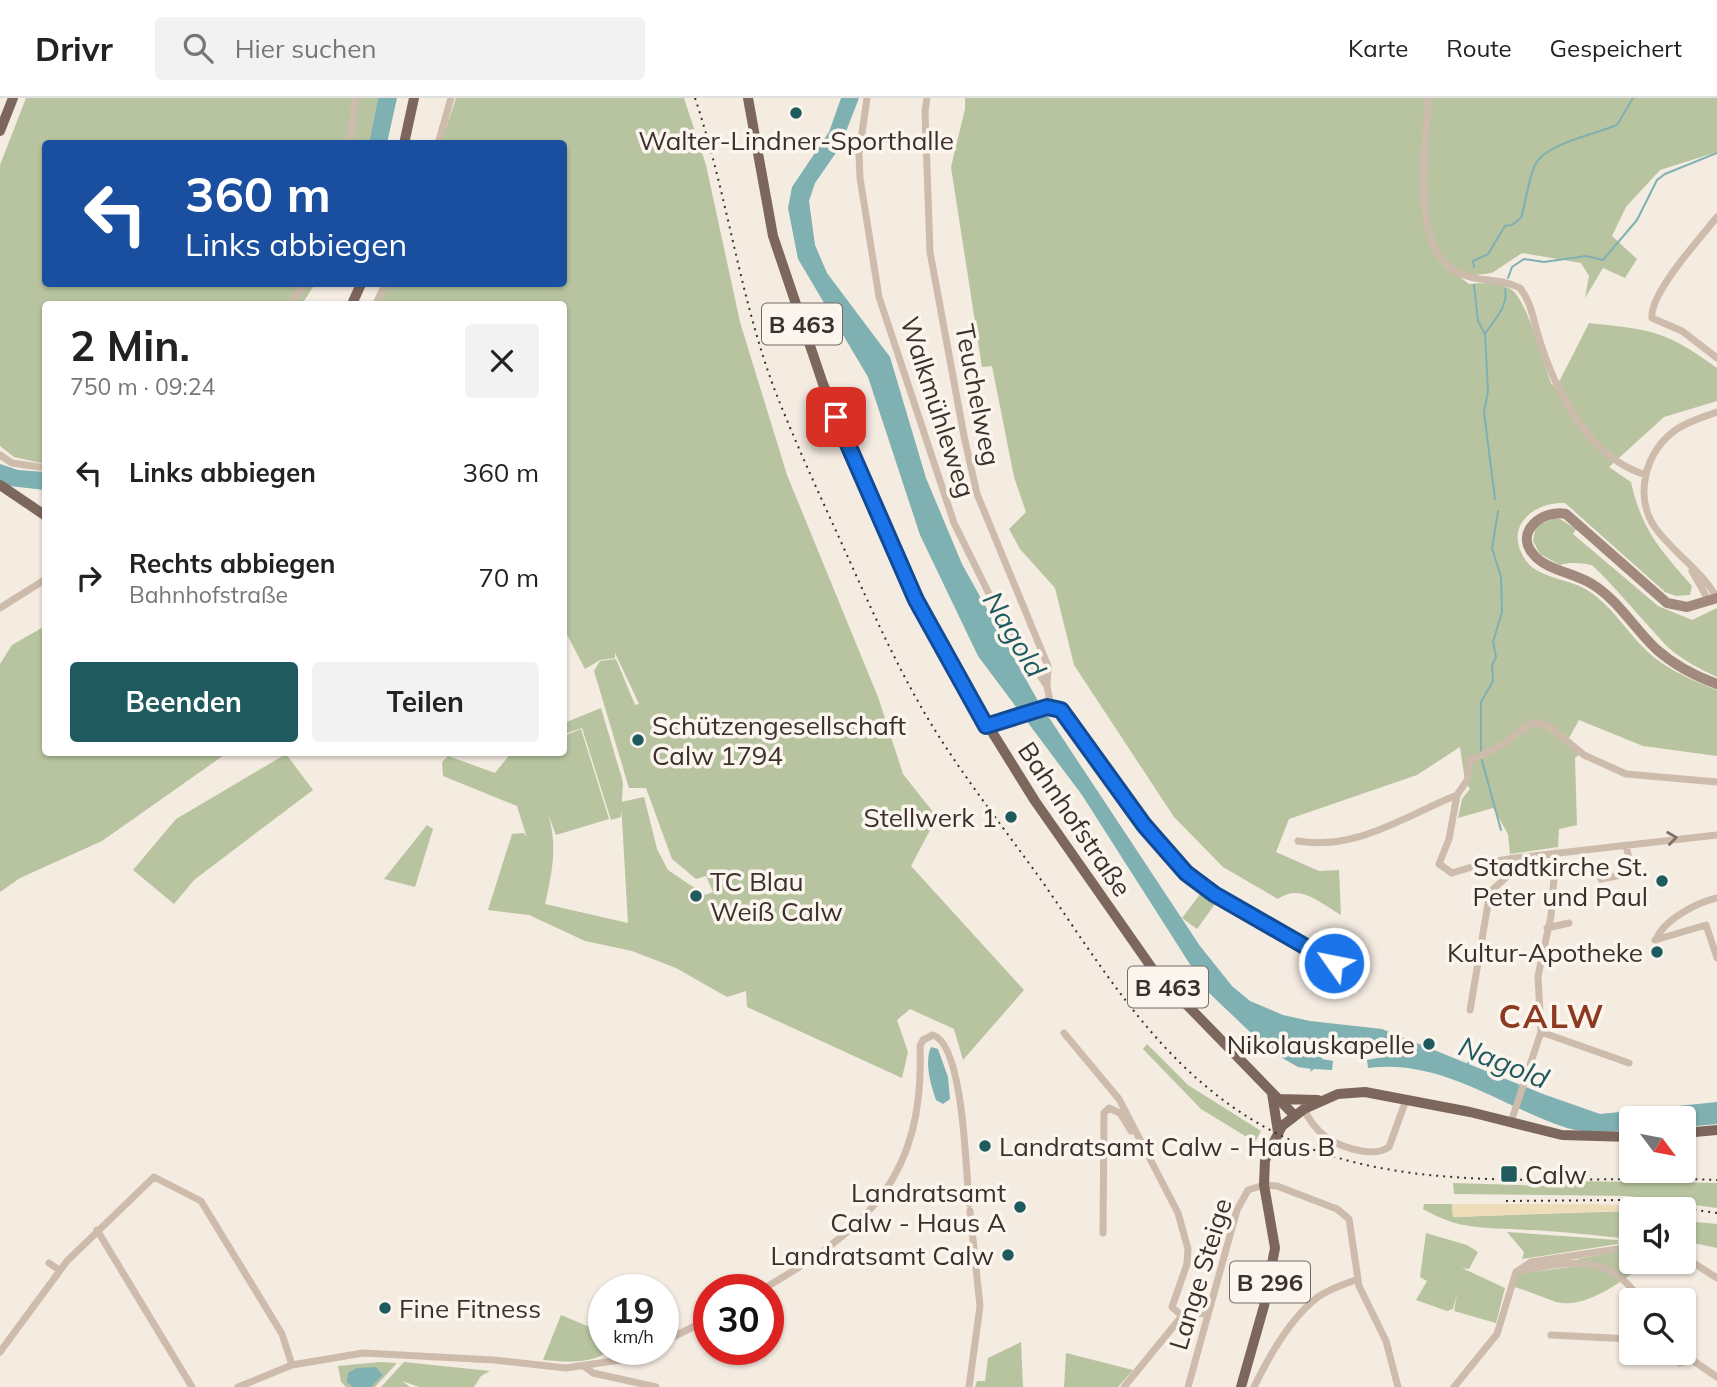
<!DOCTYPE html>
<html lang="de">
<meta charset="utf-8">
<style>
body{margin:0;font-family:Mulish,sans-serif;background:#f2f2f2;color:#222;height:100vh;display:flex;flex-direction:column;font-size:26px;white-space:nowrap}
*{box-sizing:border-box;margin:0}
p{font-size:23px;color:#767676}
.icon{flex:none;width:38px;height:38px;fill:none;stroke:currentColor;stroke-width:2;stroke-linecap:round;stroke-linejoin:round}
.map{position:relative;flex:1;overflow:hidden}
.drawer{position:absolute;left:42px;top:203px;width:525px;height:455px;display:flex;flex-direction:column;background:#fff;border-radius:7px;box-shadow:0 2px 5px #0004}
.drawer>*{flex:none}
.guide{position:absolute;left:42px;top:42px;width:525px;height:147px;border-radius:7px;box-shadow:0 2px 5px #0004;background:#1a4fa0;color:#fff;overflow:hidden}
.needle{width:46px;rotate:122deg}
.buttons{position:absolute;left:1619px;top:1008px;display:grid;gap:14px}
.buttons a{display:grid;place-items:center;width:77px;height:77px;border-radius:7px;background:#fff;box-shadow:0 2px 5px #0004;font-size:35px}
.speed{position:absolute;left:588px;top:1176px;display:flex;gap:14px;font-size:35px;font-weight:700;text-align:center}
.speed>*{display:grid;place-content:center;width:91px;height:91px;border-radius:50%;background:#fff;box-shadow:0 2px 5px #0004;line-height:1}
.speed small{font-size:18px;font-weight:400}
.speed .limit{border:10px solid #d22;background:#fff;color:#111}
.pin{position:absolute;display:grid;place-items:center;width:60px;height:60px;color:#fff;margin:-30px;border-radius:14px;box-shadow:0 4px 10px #0006}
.me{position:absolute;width:77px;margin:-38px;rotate:303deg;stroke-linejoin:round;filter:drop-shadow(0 0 5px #0008)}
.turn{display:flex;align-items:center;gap:24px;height:147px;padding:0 28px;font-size:32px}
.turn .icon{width:91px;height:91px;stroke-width:2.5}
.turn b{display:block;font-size:49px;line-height:60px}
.round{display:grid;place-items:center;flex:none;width:74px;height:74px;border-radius:7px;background:#f2f2f2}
.headline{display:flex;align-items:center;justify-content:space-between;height:119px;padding:0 28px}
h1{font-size:42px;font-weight:700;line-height:52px}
.action{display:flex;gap:14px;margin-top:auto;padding:14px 28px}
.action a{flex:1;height:80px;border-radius:7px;background:#1f5a5e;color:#fff;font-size:28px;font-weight:700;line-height:80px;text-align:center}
.action a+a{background:#f2f2f2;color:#222}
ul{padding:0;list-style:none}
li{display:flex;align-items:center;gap:21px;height:105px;padding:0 28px}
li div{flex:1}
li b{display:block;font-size:26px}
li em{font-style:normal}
header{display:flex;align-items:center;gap:42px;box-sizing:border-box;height:98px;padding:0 35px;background:#fff;border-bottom:2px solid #e0e0e0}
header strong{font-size:33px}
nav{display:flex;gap:38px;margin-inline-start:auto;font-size:24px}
.search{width:490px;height:63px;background:#f2f2f2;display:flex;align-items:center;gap:18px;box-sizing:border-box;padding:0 24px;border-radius:7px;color:#767676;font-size:26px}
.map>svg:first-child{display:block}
.green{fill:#b8c4a0}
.sand{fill:#efdcb8}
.water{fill:#7fb0b2}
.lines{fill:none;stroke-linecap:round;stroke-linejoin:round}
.stream{stroke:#7fb0b2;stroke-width:2}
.street{stroke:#cdbbac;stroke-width:7}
.secondary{stroke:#a18a7d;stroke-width:10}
.primary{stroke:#7d675c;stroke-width:10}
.rail{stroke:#3b302b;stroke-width:2;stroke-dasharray:2 5;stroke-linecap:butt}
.oneway{stroke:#7d6f65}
.route-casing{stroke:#114b97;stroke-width:18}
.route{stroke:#1a73e8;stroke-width:12}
.poi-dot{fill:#1f5a5e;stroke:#fbf5ee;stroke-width:2.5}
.labels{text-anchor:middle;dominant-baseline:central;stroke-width:7;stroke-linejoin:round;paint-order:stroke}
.shield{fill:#fbf5ee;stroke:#756b66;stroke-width:2}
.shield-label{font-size:24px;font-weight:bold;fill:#3b302b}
.poi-label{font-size:26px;fill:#3b302b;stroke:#fbf5ee;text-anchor:end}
.street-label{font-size:26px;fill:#3b302b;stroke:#fbf5ee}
.water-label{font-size:28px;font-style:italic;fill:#1f5a5e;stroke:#fbf5ee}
.district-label{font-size:33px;font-weight:bold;letter-spacing:2px;fill:#8c3b22;stroke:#fbf5ee}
</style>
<header>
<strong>Drivr</strong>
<div class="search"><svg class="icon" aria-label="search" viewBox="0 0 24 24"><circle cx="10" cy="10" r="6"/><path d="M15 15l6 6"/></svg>Hier suchen</div>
<nav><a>Karte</a><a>Route</a><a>Gespeichert</a></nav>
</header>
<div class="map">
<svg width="1717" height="1289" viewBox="0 0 1717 1289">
<rect width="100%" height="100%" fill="#f4ebe1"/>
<path class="green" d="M 26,0 L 378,0 L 369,45 L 46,46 L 46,186 L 315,186 L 302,206 L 46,206 L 45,366 L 14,359 L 0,348 L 0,67 Z
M 456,0 L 684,0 L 706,67 L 740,224 L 787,377 L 878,599 L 903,676 L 937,719 L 911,768 L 1024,892 L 963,962 L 954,931 L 910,911 L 897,922 L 908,954 L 902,980 L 747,909 L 746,893 L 727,899 L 676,870 L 632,853 L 585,843 L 529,817 L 488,812 L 512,736 L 524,735 L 527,740 L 517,708 L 443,678 L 442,664 L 448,658 L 495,675 L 511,655 L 564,654 L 564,638 L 581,631 L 609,721 L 556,737 L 548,716 C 558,747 552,775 545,806 L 628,825 L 621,704 L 644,699 L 657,751 L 668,772 L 705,797 L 713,794 L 706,778 L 696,781 L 672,761 L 646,690 L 629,690 L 594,573 L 600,563 L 616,561 L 635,607 L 639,606 L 615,555 L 615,510 L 615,560 L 600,562 L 585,571 L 564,531 L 564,206 L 375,206 L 384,186 L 564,186 L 564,46 L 441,45 Z
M 965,0 L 1717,0 L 1717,54 L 1660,72 L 1626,109 L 1612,138 L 1637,161 L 1625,180 L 1603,170 L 1585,200 L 1589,178 L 1581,165 L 1522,155 L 1492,175 L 1460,179 L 1469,186 C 1482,185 1501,184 1512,192 C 1528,204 1543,266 1552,287 L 1560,282 L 1589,225 C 1652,232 1665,232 1717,270 L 1717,303 L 1664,319 L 1609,369 L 1631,384 C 1642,433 1660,451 1692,488 L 1690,497 L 1676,498 L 1665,494 L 1565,405 C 1531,404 1502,431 1527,464 C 1540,481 1573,481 1590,494 C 1617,512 1633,545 1659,563 C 1677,576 1697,584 1717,592 L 1717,658 L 1643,648 L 1579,622 L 1569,640 L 1548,625 L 1548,632 L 1580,656 L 1575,660 L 1577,727 L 1559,731 L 1558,749 L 1510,756 L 1508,736 L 1493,710 L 1458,720 L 1462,701 L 1470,691 L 1465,683 L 1460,649 L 1417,677 L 1289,721 L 1276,754 L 1319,773 L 1339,772 L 1341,817 C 1320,805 1300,785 1278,801 L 1223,769 L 1174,719 L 1074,567 L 1055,490 L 1020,451 L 1009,431 L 1026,414 L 1014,379 L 992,268 L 982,269 L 951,69 L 965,11 Z
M 1557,419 L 1576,431 L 1573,436 L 1658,508 L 1692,522 L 1717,510 L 1717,579 C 1700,571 1684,563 1670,551 C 1656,538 1599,470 1591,467 C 1584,465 1569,464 1560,467 L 1540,456 L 1533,443 L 1536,428 Z
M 45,528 L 46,654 L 227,655 L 102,743 L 20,780 L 0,794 L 0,566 L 12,547 Z
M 601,610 L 623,684 L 621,719 L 611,722 L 582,630 L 564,636 L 564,625 Z
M 286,656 L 313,692 L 194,782 L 174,806 L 133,772 L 176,721 Z
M 427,727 L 433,731 L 415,789 L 384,781 Z
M 1201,795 L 1215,806 L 1197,831 L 1182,820 Z
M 1147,946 L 1188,987 L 1261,1033 L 1255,1044 L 1201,1011 L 1143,951 Z
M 1558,1083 L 1717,1085 L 1717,1110 L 1628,1098 L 1454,1096 L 1453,1085 L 1548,1088 Z
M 1424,1106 L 1452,1106 L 1453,1119 L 1631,1113 L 1631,1141 C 1597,1138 1562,1133 1528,1132 C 1485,1129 1461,1133 1423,1111 Z
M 1684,1123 L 1717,1126 L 1717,1150 L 1684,1143 Z
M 1507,1134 L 1618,1142 L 1618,1146 L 1522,1161 L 1524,1154 Z
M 1426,1135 L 1467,1147 L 1478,1154 L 1469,1171 L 1462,1170 L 1505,1190 L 1496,1225 L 1454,1213 L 1457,1196 L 1453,1211 L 1447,1213 L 1416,1202 L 1427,1183 L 1420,1179 Z
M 1631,1151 L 1631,1164 L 1646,1165 C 1624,1182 1585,1212 1556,1204 C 1542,1199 1529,1193 1514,1189 L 1517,1176 L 1578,1168 L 1578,1161 Z
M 561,1217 L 604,1235 L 604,1251 L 611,1251 C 593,1267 566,1264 543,1262 Z
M 1021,1244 L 1023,1289 L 975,1289 L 977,1283 L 985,1283 L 988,1260 Z
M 1066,1255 L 1133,1272 L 1118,1289 L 1064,1289 Z
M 380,1264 L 397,1265 L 375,1289 L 346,1289 L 341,1284 L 338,1268 Z
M 404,1264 L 490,1273 L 481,1278 L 474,1289 L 419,1289 L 402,1283 L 410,1289 L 381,1289 Z"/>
<path class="sand" d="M 1452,1106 L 1597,1106 L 1666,1111 L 1453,1119 Z"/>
<path class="water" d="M 378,0 L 397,0 L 387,45 L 369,45 Z
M 841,0 L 859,0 L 840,49 L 815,85 L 809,103 L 815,147 L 827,175 L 890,259 L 926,380 L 962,466 L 1038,603 L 1200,848 L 1232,888 L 1250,903 L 1283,917 L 1310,923 L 1382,931 L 1543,996 L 1600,1016 L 1717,1004 L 1717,1026 L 1684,1029 L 1684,1020 L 1631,1020 L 1631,1033 C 1610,1033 1587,1036 1567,1030 C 1500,1008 1441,960 1368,970 L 1367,962 L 1383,959 L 1364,951 L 1323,953 L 1322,961 L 1333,963 L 1332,972 L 1314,971 L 1310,974 L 1311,971 L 1298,969 L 1270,953 L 1207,893 L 1082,697 L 978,558 L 920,437 L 868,279 L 798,161 L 788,110 L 792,89 L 829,34 Z
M 0,366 L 18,372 L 45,374 L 45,392 L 0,387 Z
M 931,949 L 938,951 L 948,979 L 950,1001 L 943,1006 L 936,1002 C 931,988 924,964 931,949 Z
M 376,1269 L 383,1277 L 371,1289 L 353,1289 L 347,1284 L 348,1275 L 357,1270 Z"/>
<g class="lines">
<path class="stream" d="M 1474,169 L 1473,163 L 1488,156 L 1505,128 L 1512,127 L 1521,120 C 1526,103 1528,83 1535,67 C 1544,46 1596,36 1617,27 L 1633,0
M 1508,180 L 1512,169 L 1524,161 L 1544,164 L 1586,158 L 1603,162 L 1637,122 L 1657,82 L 1665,76 L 1717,55
M 1474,187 L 1478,223 L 1485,236 L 1488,293 L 1484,314 L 1495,401
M 1485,236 C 1494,222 1509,208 1505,191
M 1481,653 L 1481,604 L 1493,583 L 1492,567 L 1496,559 L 1493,544 L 1502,514 L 1501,479 L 1492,450 L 1498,413
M 1481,659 L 1501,732
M 1468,967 L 1470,954"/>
<path class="street" d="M 867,0 L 859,56 L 860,80 L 879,199 L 954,425 L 1000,518 L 1047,588 L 1051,609
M 927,0 L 925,13 L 930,154 L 964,338 L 977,396 L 1048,568 L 1047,588
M 1429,0 C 1425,45 1409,150 1457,174 C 1476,185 1499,179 1520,190 C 1532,205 1533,222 1539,240 C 1555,293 1589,360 1646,377
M 350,46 L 355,0
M 438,46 L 451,0
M 1717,119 C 1701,139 1649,196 1652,220 L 1682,233 L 1717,260
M 291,206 L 304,186
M 376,206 L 385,186
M 0,357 L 12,365 L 46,370
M 1692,473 L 1709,503
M 1717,500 C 1702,473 1675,456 1656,431 C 1633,399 1645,352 1677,331 C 1689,323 1703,319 1717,314
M 0,510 L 46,481
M 986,627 L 1047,609 L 1061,612 L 1145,727 L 1186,775 L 1214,796 L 1334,865
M 1717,684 L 1626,676 L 1584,657 L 1550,629 L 1539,625 L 1530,626 L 1499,649 L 1469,663 L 1468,681 L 1457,697 L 1449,741 L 1439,766 L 1452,775 L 1485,765 L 1515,760 L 1717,737
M 1298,743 C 1356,753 1405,718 1457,697
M 1601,781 L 1632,775 L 1626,747
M 1547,830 L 1569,825
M 1655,842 L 1706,827 L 1717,860
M 1656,842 C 1663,822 1696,805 1717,800
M 1470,912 L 1490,794 L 1512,774 L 1515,760
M 1541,934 L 1629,965
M 1064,935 L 1119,1001 L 1178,1115 L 1188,1151 L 1187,1166 L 1172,1209 L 1182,1218
M 1304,1011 C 1308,1020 1313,1027 1320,1034 C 1334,1048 1372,1061 1389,1049 L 1406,1002
M 1511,1024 L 1541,934 L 1538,878 L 1551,818 L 1556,755
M 97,1132 L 192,1289
M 1103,1135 L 1104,1015 L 1109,1010 L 1120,1015 L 1131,1033
M 1684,1159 L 1717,1180
M 49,1165 L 59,1172
M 1521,1173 C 1569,1163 1611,1155 1640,1202
M 761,1192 C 868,1131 925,1079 920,948 L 923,942 L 933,937 C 964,947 966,1075 969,1106
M 1551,1237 L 1631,1241
M 663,1244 L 709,1221
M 0,1254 L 67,1163 L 154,1079 L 201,1103 L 282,1236 L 292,1267
M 1665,1255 L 1680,1265 L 1690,1262
M 1682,1255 L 1717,1279
M 585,1269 L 593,1275 L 656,1289
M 238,1289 L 292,1267 L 363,1255 L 494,1262 L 566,1270 L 620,1262 L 649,1251
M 969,1289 L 980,1208 L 970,1113
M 1124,1289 L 1182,1218 L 1206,1215
M 1188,1289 L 1237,1112 L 1248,1092 L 1264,1087 L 1277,1088 L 1337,1111 L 1349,1121 L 1359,1188 L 1386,1243 L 1398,1289
M 1254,1289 C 1269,1258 1290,1220 1318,1199 C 1329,1191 1345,1186 1358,1181
M 1454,1289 L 1497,1236 L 1516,1174 L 1531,1164 L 1631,1149"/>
<path class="secondary" d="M 1717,500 L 1687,509 L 1667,505 L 1566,416 C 1543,411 1513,434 1534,457 C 1546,472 1575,475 1592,486 C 1618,502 1634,530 1656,551 C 1674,567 1695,578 1717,586"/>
<path class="primary" d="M 748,0 L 773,138 L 823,286 L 916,502 L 951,568 L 1035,703 L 1154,873 L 1294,1017
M 0,33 L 13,0
M 404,46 L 414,0
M 352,206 L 361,186
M 0,387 L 46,418
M 1272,995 L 1278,1034
M 1279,1001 L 1318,1002
M 1684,1035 L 1717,1032
M 1241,1289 L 1264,1208 L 1275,1150 L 1264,1087 L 1265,1062 L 1282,1028 L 1304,1011 L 1338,996 L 1365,994 L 1470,1014 L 1562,1037 L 1631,1039"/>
<path class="rail" d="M 695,0 C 727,95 739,196 774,290 C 793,339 815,387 837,435 C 867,501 895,567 933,629 C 967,684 1007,734 1044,786 C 1117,892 1178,996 1304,1048 C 1427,1098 1585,1076 1717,1082
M 1506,1103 L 1628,1102 L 1717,1115"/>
</g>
<defs><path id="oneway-chevron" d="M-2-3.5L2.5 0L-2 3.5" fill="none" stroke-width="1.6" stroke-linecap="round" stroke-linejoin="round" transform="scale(1.75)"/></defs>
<use class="oneway" href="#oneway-chevron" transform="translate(1672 740) rotate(-8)"/>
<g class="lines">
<defs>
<path id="route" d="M 836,319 L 916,502 L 986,628 L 1047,609 L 1061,612 L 1144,727 L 1186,775 L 1214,796 L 1334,865"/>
</defs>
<use href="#route" class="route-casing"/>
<use href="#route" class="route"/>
</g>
<g class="poi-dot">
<circle cx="796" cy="15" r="7"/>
<circle cx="638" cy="642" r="7"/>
<circle cx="1011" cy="719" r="7"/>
<circle cx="1662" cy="783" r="7"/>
<circle cx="696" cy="798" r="7"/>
<circle cx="1657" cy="854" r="7"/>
<circle cx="1429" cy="946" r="7"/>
<circle cx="985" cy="1048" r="7"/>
<rect x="1500" y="1067" width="18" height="18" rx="3.5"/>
<circle cx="1020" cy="1109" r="7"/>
<circle cx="1008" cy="1157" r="7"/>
<circle cx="385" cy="1210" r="7"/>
</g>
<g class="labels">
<g class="shield">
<rect x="762" y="205.5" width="80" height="41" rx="5"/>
<rect x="1128" y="868.5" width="80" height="41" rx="5"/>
<rect x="1230" y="1163.5" width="80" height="41" rx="5"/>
</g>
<g class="shield-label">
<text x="802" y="226">B 463</text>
<text x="1168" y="889">B 463</text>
<text x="1270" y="1184">B 296</text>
</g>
<g class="poi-label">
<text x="796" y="42" text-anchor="middle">Walter-Lindner-Sporthalle</text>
<text x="652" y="627" text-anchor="start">Schützengesellschaft<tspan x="652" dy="30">Calw 1794</tspan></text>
<text x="997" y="719">Stellwerk 1</text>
<text x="1648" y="768">Stadtkirche St.<tspan x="1648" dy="30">Peter und Paul</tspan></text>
<text x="710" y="783" text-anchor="start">TC Blau<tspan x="710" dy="30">Weiß Calw</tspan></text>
<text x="1643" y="854">Kultur-Apotheke</text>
<text x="1415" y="946">Nikolauskapelle</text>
<text x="999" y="1048" text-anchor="start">Landratsamt Calw - Haus B</text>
<text x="1525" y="1076" text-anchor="start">Calw</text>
<text x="1006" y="1094">Landratsamt<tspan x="1006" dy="30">Calw - Haus A</tspan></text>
<text x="994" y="1157">Landratsamt Calw</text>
<text x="399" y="1210" text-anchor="start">Fine Fitness</text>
</g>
<g class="street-label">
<text transform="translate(978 297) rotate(79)">Teuchelweg</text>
<text transform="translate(938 309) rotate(72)">Walkmühleweg</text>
<text transform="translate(1075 721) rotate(56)">Bahnhofstraße</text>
<text transform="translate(1200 1176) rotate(-73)">Lange Steige</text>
</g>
<g class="water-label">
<text transform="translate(1015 536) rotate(59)">Nagold</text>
<text transform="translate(1504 964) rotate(22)">Nagold</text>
</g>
<g class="district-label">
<text x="1552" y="917">CALW</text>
</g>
</g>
</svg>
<div class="buttons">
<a><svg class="needle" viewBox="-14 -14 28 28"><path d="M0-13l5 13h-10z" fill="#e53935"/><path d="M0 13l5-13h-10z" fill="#767676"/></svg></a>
<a><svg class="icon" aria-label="sound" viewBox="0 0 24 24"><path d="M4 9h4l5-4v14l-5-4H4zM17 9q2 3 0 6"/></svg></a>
<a><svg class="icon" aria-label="search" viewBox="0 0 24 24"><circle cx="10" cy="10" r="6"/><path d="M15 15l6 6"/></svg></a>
</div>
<div class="speed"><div>19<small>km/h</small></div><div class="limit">30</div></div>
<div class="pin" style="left:836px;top:319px;background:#d93025"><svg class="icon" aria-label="arrive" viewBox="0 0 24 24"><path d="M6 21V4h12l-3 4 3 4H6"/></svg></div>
<svg class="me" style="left:1334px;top:865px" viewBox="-20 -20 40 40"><circle r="17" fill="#1a73e8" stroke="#fff" stroke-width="3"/><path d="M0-11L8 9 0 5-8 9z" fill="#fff"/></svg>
<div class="guide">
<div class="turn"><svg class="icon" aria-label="left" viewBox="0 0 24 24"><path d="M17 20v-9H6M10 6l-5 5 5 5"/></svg><div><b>360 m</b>Links abbiegen</div></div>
</div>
<section class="drawer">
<div class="headline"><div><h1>2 Min.</h1><p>750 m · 09:24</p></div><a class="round"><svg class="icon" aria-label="close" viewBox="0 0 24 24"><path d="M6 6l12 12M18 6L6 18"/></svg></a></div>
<ul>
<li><svg class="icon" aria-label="left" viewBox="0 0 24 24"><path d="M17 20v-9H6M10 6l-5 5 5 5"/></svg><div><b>Links abbiegen</b></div><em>360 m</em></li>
<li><svg class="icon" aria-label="right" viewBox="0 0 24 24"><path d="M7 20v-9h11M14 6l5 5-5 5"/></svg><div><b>Rechts abbiegen</b><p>Bahnhofstraße</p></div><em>70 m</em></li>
</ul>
<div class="action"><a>Beenden</a><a>Teilen</a></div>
</section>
</div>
